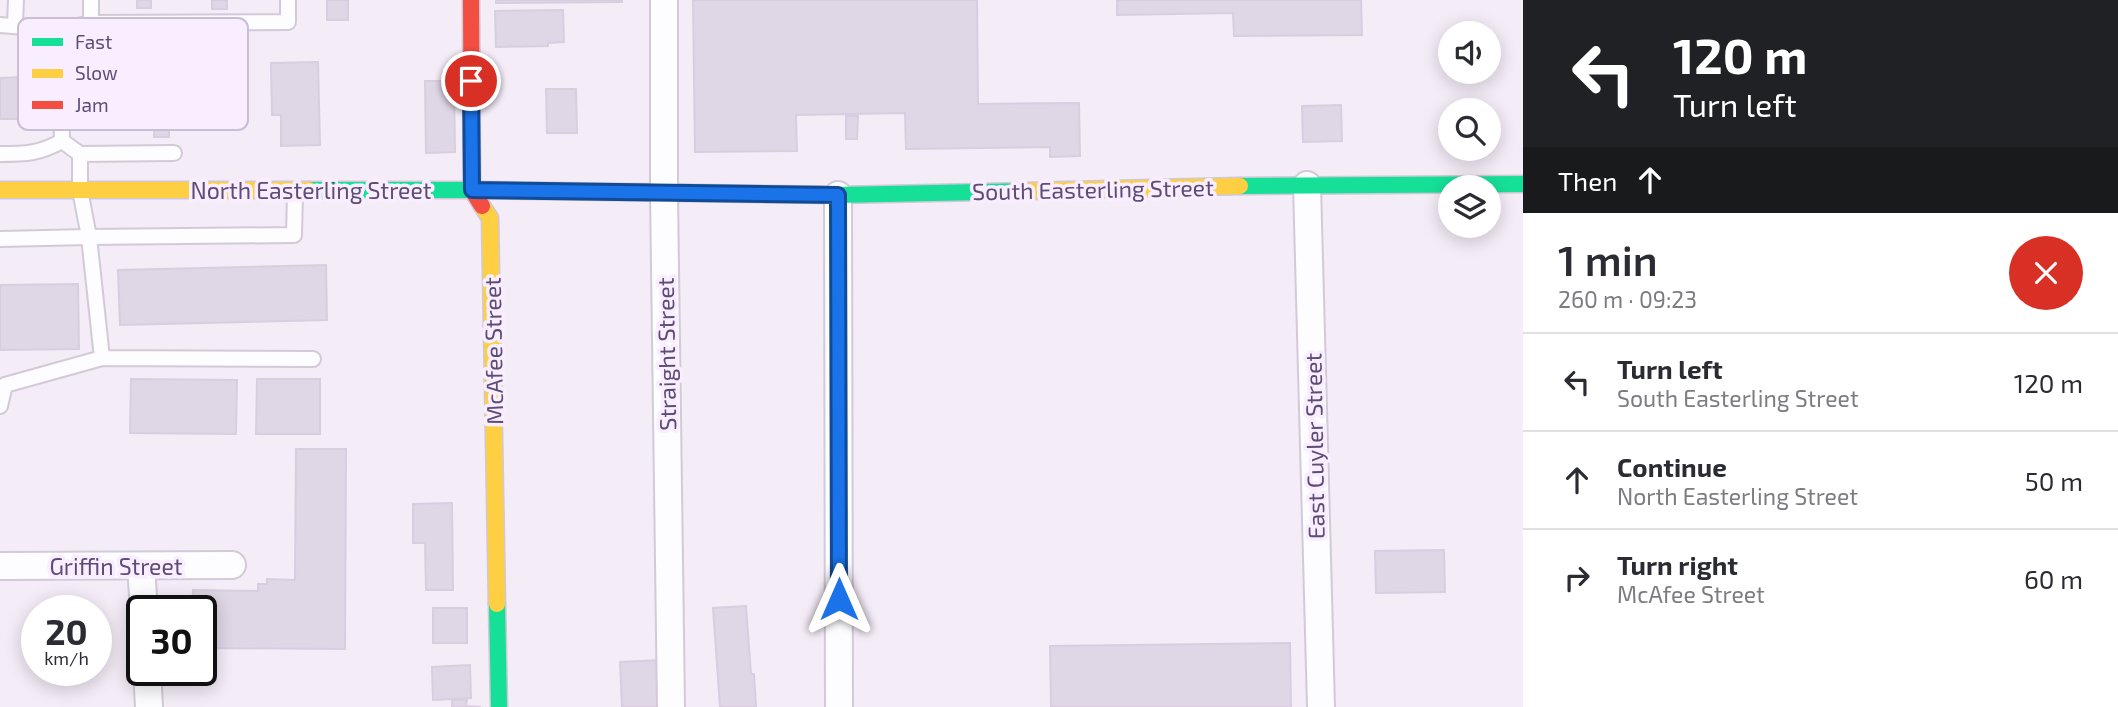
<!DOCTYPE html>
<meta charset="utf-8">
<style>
body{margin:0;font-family:"Exo 2",sans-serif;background:#f2f2f3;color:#2b2b33;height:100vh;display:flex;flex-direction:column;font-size:26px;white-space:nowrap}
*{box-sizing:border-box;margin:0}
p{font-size:23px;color:#7c7c81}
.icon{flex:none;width:38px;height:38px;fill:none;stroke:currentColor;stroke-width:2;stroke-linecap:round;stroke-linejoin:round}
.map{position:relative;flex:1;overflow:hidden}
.panel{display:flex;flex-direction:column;background:#fff;width:595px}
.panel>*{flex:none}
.banner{background:#202124;color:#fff;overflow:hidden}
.fabs{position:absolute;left:1438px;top:21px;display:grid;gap:14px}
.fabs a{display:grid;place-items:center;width:63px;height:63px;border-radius:50%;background:#fff;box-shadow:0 4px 18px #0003;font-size:35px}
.speed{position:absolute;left:21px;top:595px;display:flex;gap:14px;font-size:35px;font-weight:700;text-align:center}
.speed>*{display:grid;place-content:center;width:91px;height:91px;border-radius:50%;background:#fff;box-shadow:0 4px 18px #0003;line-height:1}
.speed small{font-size:18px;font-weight:400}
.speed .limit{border:4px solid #111;border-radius:10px;background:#fff;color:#111}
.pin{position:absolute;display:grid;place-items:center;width:60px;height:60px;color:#fff;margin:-30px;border:4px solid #fff;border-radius:50%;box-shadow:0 2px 7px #0007}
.me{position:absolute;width:77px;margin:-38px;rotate:0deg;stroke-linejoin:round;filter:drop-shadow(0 0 5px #0008)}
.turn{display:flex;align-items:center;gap:24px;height:147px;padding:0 35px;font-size:32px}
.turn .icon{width:91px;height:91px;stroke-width:2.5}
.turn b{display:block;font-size:49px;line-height:60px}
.then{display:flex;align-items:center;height:66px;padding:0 35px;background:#0003;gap:14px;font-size:26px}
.round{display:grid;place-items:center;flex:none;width:74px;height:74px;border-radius:37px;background:#f2f2f3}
.overview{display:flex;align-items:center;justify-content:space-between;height:119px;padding:0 35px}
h1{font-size:42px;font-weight:600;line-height:52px}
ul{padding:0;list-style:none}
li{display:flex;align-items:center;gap:21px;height:98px;padding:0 35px;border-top:2px solid #e1e1e2}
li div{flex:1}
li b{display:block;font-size:26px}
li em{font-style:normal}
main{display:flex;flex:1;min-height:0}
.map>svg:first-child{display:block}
.building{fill:#dfd6e6;stroke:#d8cee0;stroke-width:2}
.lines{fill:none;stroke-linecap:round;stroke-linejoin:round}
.lane-casing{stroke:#d2cad8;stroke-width:18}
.street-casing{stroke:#d2cad8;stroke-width:30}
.fast-casing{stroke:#d0c8d7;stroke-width:19}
.slow-casing{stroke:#d0c8d7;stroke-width:19}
.jam-casing{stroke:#d0c8d7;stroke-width:19}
.lane{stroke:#fdfcfe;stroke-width:14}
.street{stroke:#fdfcfe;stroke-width:26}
.fast{stroke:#16e098;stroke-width:16}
.slow{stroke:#ffcf43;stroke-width:16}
.jam{stroke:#f24e42;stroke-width:16}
.route-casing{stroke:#114b97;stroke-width:18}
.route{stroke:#1a73e8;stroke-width:12}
.labels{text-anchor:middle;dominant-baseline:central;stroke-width:7;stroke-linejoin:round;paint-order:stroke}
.street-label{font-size:23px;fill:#5d4c76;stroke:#f9eeff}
.key{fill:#f9eeff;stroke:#cabdd6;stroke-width:2}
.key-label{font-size:19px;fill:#5d4c76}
</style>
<main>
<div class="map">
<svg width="1523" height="707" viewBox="0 0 1523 707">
<rect width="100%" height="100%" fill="#f4ecf7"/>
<path class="building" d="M 137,0 L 151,0 L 151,8 L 137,8 Z
M 212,0 L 227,0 L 227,9 L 212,9 Z
M 327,0 L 348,0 L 348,20 L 327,20 Z
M 496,0 L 622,0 L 622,2 L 496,3 Z
M 693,0 L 977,0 L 978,104 L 1079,103 L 1080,156 L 1050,157 L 1050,147 L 906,149 L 905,113 L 796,115 L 797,151 L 695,152 Z
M 1117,0 L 1361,0 L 1362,35 L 1234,36 L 1233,13 L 1117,15 Z
M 563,10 L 564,42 L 548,43 L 548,46 L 496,47 L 495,11 Z
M 155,47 L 168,47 L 167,64 L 200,64 L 200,118 L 169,119 L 169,137 L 154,137 L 154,119 L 106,119 L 106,75 L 120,75 L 120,65 L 155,65 Z
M 318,62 L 320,145 L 281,146 L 281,115 L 272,115 L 271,63 Z
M 20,77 L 20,119 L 0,119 L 0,78 Z
M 425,81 L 454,81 L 455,152 L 426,153 Z
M 546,89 L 576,89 L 577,133 L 547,133 Z
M 1341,105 L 1342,141 L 1303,142 L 1302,106 Z
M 846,116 L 858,116 L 857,139 L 846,139 Z
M 326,265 L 327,320 L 120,325 L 118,270 Z
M 78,284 L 79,349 L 0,350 L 0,285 Z
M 131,379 L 237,380 L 236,434 L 130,433 Z
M 257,379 L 320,379 L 320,434 L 256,434 Z
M 296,449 L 346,449 L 345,649 L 201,648 L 201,611 L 192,611 L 193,590 L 258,591 L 258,584 L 267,584 L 267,579 L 295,580 Z
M 452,503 L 453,590 L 426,590 L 425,543 L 413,543 L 413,504 Z
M 1444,550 L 1445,592 L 1376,593 L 1375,551 Z
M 746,606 L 751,674 L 754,674 L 756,707 L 720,707 L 713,608 Z
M 433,608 L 467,608 L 467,643 L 433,643 Z
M 1290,643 L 1291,707 L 1051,707 L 1050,646 Z
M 661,660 L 664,707 L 622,707 L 620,662 Z
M 470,665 L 471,698 L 433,700 L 432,667 Z
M 452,700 L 467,700 L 466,706 L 481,707 L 452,707 Z"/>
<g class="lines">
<defs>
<path id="lane" d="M 91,0 L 91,23
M 15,24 L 16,0
M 0,25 L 60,30 L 62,141 L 80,154
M 60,30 L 91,23 L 288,22 L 288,0
M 0,154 C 25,154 39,154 62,141
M 0,239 L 89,237 L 80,190 L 80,154 L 174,153
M 102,358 L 313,359
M 0,406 L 5,385 L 102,358 L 89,237 L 294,235 L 295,193"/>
<path id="street" d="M 664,0 L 664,194 L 671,707
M 1307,185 L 1321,707
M 838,195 L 839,707
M 0,566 L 232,565
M 141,566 L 144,611
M 147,670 L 149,707"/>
<path id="fast" d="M 1240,186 L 1523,184
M 309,190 L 472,190 L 838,195 L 1026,191
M 497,604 L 499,707"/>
<path id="slow" d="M 0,190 L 309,190
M 1026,191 L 1240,186
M 482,206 L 490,218 L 497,604"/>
<path id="jam" d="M 471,0 L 472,190 L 482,206"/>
</defs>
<use href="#lane" class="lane-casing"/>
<use href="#street" class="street-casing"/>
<use href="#fast" class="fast-casing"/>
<use href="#slow" class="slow-casing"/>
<use href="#jam" class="jam-casing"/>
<use href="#lane" class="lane"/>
<use href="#street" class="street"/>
<use href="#fast" class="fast"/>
<use href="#slow" class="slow"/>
<use href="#jam" class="jam"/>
</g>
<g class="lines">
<defs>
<path id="route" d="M 471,81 L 472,190 L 838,195 L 839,599"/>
</defs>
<use href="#route" class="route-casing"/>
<use href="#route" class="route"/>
</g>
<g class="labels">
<g class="street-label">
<text transform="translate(1093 189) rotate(-1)">South Easterling Street</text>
<text x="311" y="190">North Easterling Street</text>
<text transform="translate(493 351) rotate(-91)">McAfee Street</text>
<text transform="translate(666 354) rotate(-91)">Straight Street</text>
<text transform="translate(1314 446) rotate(-91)">East Cuyler Street</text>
<text x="116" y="566">Griffin Street</text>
</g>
</g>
<rect x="18" y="18" width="230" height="112" rx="10" class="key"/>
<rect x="32" y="38" width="31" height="8" fill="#16e098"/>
<rect x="32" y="69" width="31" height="9" fill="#ffcf43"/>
<rect x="32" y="101" width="31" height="8" fill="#f24e42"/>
<g class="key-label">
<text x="75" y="49">Fast</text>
<text x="75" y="80">Slow</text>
<text x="75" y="112">Jam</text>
</g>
</svg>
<div class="fabs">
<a><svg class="icon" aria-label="sound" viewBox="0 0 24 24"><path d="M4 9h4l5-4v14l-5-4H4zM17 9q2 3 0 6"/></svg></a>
<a><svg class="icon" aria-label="search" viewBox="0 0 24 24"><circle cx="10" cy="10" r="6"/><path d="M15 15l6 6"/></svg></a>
<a><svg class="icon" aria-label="layers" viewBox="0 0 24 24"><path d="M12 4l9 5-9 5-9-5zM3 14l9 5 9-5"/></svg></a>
</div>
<div class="speed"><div>20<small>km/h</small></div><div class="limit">30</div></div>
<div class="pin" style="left:471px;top:81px;background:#d93025"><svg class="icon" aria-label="arrive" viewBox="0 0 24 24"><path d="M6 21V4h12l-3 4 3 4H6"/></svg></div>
<svg class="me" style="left:839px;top:599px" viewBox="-20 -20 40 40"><path d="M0-17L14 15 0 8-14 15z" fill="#1a73e8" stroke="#fff" stroke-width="4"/></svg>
</div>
<section class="panel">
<div class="banner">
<div class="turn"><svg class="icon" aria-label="left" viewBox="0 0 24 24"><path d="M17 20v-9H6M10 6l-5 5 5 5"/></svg><div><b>120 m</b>Turn left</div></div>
<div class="then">Then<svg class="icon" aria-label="ahead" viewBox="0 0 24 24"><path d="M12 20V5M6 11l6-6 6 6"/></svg></div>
</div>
<div class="overview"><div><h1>1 min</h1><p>260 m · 09:23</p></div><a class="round" style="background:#d93025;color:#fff"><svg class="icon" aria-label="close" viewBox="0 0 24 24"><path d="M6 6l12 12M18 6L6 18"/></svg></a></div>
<ul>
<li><svg class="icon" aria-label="left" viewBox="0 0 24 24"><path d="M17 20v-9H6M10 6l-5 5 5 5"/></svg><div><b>Turn left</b><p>South Easterling Street</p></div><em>120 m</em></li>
<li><svg class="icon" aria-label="ahead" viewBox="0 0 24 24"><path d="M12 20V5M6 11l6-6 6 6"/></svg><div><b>Continue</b><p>North Easterling Street</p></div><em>50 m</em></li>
<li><svg class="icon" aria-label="right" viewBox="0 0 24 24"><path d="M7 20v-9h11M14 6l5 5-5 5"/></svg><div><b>Turn right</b><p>McAfee Street</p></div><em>60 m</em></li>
</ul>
</section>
</main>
